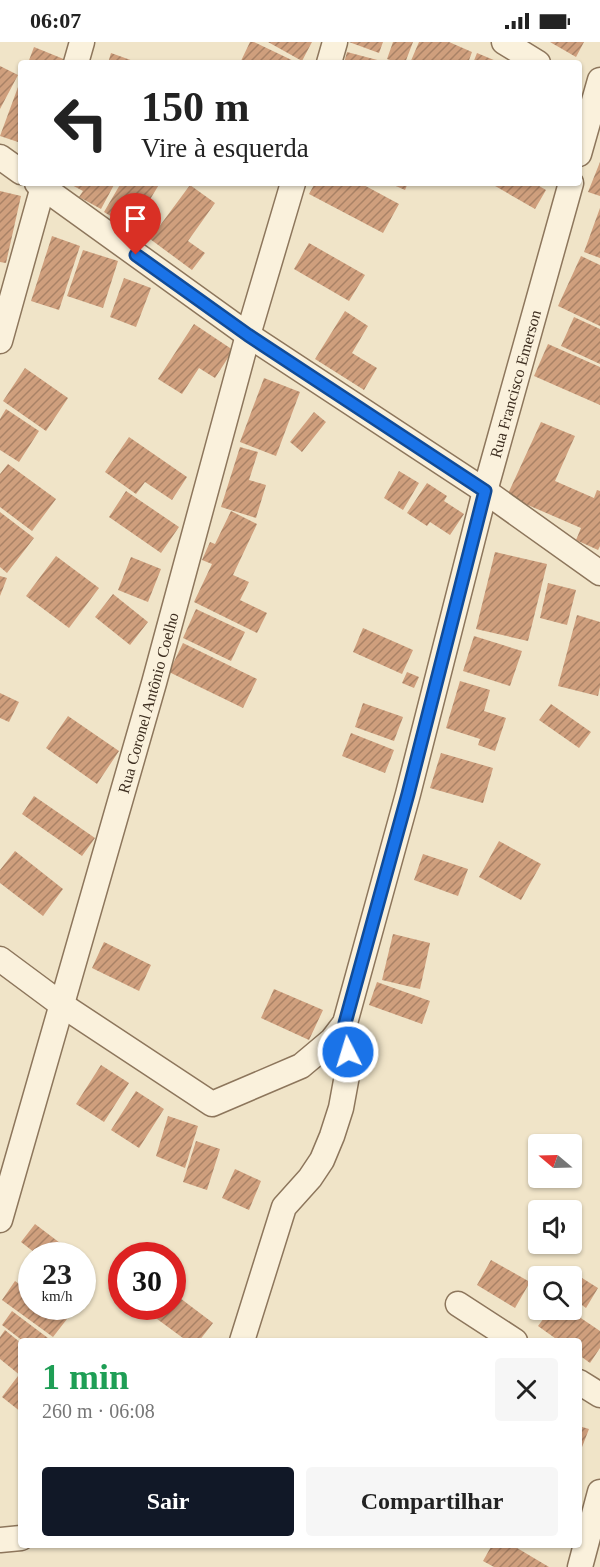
<!DOCTYPE html>
<html lang="pt">
<meta charset="utf-8">
<style>
body{margin:0;font-family:Georgia,serif;background:#f6f6f6;color:#222;height:100vh;display:flex;flex-direction:column;font-size:22px;white-space:nowrap}
*{box-sizing:border-box;margin:0}
p{font-size:20px;color:#767676}
.icon{flex:none;width:33px;height:33px;fill:none;stroke:currentColor;stroke-width:2;stroke-linecap:round;stroke-linejoin:round}
.map{position:relative;flex:1;overflow:hidden}
.sheet{position:absolute;left:18px;top:1296px;width:564px;height:210px;display:flex;flex-direction:column;background:#fff;border-radius:6px;box-shadow:0 2px 4px #0004}
.sheet>*{flex:none}
.hud{position:absolute;left:18px;top:18px;width:564px;height:126px;border-radius:6px;box-shadow:0 2px 4px #0004;background:#fff;color:#222;overflow:hidden}
.needle{width:39px;rotate:289deg}
.controls{position:absolute;left:528px;top:1092px;display:grid;gap:12px}
.controls a{display:grid;place-items:center;width:54px;height:54px;border-radius:6px;background:#fff;box-shadow:0 2px 4px #0004;font-size:30px}
.speed{position:absolute;left:18px;top:1200px;display:flex;gap:12px;font-size:30px;font-weight:700;text-align:center}
.speed>*{display:grid;place-content:center;width:78px;height:78px;border-radius:50%;background:#fff;box-shadow:0 2px 4px #0004;line-height:1}
.speed small{font-size:15px;font-weight:400}
.speed .limit{border:9px solid #d22;background:#fff;color:#111}
.pin{position:absolute;display:grid;place-items:center;width:51px;height:51px;color:#fff;margin:-62px -26px;border-radius:50% 50% 50% 0;rotate:-45deg;box-shadow:0 0 6px #0007}
.pin .icon{rotate:45deg}
.me{position:absolute;width:66px;margin:-33px;rotate:355deg;stroke-linejoin:round;filter:drop-shadow(0 0 4px #0008)}
.turn{display:flex;align-items:center;gap:21px;height:126px;padding:0 24px;font-size:27px}
.turn .icon{width:78px;height:78px;stroke-width:2.5}
.turn b{display:block;font-size:42px;line-height:51px}
.round{display:grid;place-items:center;flex:none;width:63px;height:63px;border-radius:6px;background:#f6f6f6}
.overview{display:flex;align-items:center;justify-content:space-between;height:102px;padding:0 24px}
h1{font-size:36px;font-weight:700;line-height:45px;color:#1e9e55}
.action{display:flex;gap:12px;margin-top:auto;padding:12px 24px}
.action a{flex:1;height:69px;border-radius:6px;background:#111827;color:#fff;font-size:24px;font-weight:700;line-height:69px;text-align:center}
.action a+a{background:#f6f6f6;color:#222}
.status{display:flex;justify-content:space-between;align-items:center;height:42px;padding:0 30px;background:#fff;direction:ltr}
.status svg{height:16px;fill:currentColor}
.map>svg:first-child{display:block}
.building{fill:url(#building-hatch)}
.lines{fill:none;stroke-linecap:round;stroke-linejoin:round}
.minor-casing{stroke:#8d765c;stroke-width:27}
.minor{stroke:#faf1dc;stroke-width:24}
.route-casing{stroke:#114b97;stroke-width:15}
.route{stroke:#1a73e8;stroke-width:10}
.labels{text-anchor:middle;dominant-baseline:central;stroke-width:6;stroke-linejoin:round;paint-order:stroke}
.street-label{font-size:16px;fill:#3d2e20;stroke:#f7eed8}
</style>
<div class="status"><b>06:07</b><svg viewBox="0 0 49 12"><path d="M0 12V9h3v3zM5 12V6h3v6zM10 12V3h3v9zM15 12V0h3v12zM26 1h20v11H26zM47 4h2v5h-2z"/></svg></div>
<div class="map">
<svg width="600" height="1525" viewBox="0 0 600 1525">
<defs>
<pattern id="building-hatch" width="6" height="6" patternUnits="userSpaceOnUse" patternTransform="scale(1.5)"><rect width="6" height="6" fill="#cf9f7d"/><path d="M-1 1l2-2M0 6l6-6M5 7l2-2" fill="none" stroke="#a98266"/></pattern>
</defs>
<rect width="100%" height="100%" fill="#f0e4c8"/>
<path class="building" d="M 250,0 L 254,0 L 298,21 L 240,21 Z
M 268,0 L 312,0 L 302,19 Z
M 349,0 L 383,0 L 379,11 Z
M 393,0 L 413,0 L 405,21 L 398,21 L 387,17 Z
M 419,0 L 449,0 L 472,10 L 468,21 L 410,21 Z
M 550,0 L 584,0 L 576,15 Z
M 34,5 L 66,18 L 65,21 L 28,21 Z
M 347,10 L 385,20 L 385,21 L 344,21 Z
M 111,11 L 139,21 L 108,21 Z
M 477,11 L 501,21 L 473,21 Z
M 0,24 L 18,33 L 0,67 Z
M 21,37 L 21,101 L 0,94 Z
M 600,120 L 600,154 L 588,150 Z
M 68,141 L 115,141 L 101,167 L 79,155 L 83,149 Z
M 121,141 L 160,141 L 132,187 L 104,170 Z
M 315,141 L 360,141 L 399,162 L 383,191 L 309,152 Z
M 389,141 L 408,141 L 405,148 Z
M 490,141 L 534,141 L 546,148 L 535,167 Z
M 190,143 L 215,161 L 188,199 L 205,211 L 192,228 L 150,197 Z
M 0,149 L 21,154 L 6,221 L 0,220 Z
M 600,166 L 600,216 L 584,210 Z
M 52,194 L 80,204 L 59,268 L 31,259 Z
M 309,201 L 365,233 L 349,259 L 294,227 Z
M 83,208 L 118,219 L 103,266 L 67,254 Z
M 581,214 L 600,223 L 600,284 L 558,264 Z
M 124,236 L 151,246 L 136,285 L 110,275 Z
M 345,269 L 368,284 L 352,311 L 377,326 L 364,348 L 315,317 Z
M 574,275 L 600,287 L 600,322 L 561,304 Z
M 194,282 L 233,308 L 215,336 L 199,326 L 182,352 L 158,337 Z
M 548,302 L 600,325 L 600,363 L 534,334 Z
M 25,326 L 68,356 L 46,389 L 3,359 Z
M 264,336 L 300,350 L 276,414 L 240,400 Z
M 6,367 L 39,389 L 19,420 L 0,408 L 0,377 Z
M 314,370 L 326,380 L 302,410 L 290,400 Z
M 541,380 L 575,394 L 555,439 L 594,456 L 597,448 L 600,449 L 600,504 L 598,508 L 576,498 L 581,486 L 507,454 Z
M 129,395 L 187,435 L 172,458 L 145,440 L 136,452 L 105,430 Z
M 240,405 L 258,410 L 249,438 L 266,443 L 256,476 L 221,465 Z
M 8,422 L 56,457 L 32,489 L 0,465 L 0,432 Z
M 399,429 L 419,441 L 403,468 L 384,456 Z
M 427,441 L 447,454 L 444,459 L 464,472 L 450,493 L 430,480 L 427,484 L 407,471 Z
M 126,449 L 179,485 L 161,511 L 109,475 Z
M 231,469 L 257,482 L 233,533 L 249,540 L 240,558 L 267,571 L 257,591 L 194,560 L 212,522 L 202,518 L 210,500 L 215,502 Z
M 0,470 L 34,496 L 7,531 L 0,525 Z
M 495,510 L 547,522 L 528,599 L 476,587 Z
M 56,514 L 99,546 L 69,586 L 26,554 Z
M 131,515 L 161,527 L 148,560 L 118,548 Z
M 0,534 L 7,536 L 0,554 Z
M 548,541 L 576,548 L 567,583 L 540,576 Z
M 113,552 L 148,580 L 130,603 L 95,575 Z
M 196,567 L 245,590 L 231,619 L 183,596 Z
M 577,573 L 600,580 L 600,645 L 598,654 L 558,644 Z
M 363,586 L 413,608 L 402,632 L 353,610 Z
M 474,594 L 522,609 L 510,644 L 463,629 Z
M 183,601 L 257,637 L 243,666 L 169,630 Z
M 407,630 L 419,635 L 414,646 L 402,641 Z
M 460,639 L 490,648 L 484,669 L 506,676 L 495,709 L 478,703 L 480,697 L 446,686 Z
M 0,651 L 19,660 L 9,680 L 0,676 Z
M 363,661 L 403,675 L 394,699 L 355,685 Z
M 551,662 L 591,690 L 579,706 L 539,678 Z
M 68,674 L 119,709 L 97,742 L 46,706 Z
M 351,691 L 394,708 L 385,731 L 342,714 Z
M 441,711 L 493,726 L 483,761 L 430,746 Z
M 34,754 L 95,796 L 82,814 L 22,772 Z
M 499,799 L 541,822 L 521,858 L 479,835 Z
M 15,809 L 63,847 L 43,874 L 0,841 L 0,828 Z
M 423,812 L 468,827 L 458,854 L 414,838 Z
M 393,892 L 430,901 L 420,947 L 382,938 Z
M 104,900 L 151,923 L 139,949 L 92,926 Z
M 377,940 L 430,959 L 422,982 L 369,963 Z
M 274,947 L 323,968 L 309,998 L 261,976 Z
M 101,1023 L 129,1041 L 104,1080 L 76,1062 Z
M 136,1049 L 164,1067 L 139,1106 L 111,1088 Z
M 168,1074 L 198,1084 L 185,1126 L 156,1114 Z
M 196,1099 L 220,1107 L 207,1148 L 183,1140 Z
M 235,1127 L 261,1139 L 249,1168 L 222,1156 Z
M 35,1182 L 64,1204 L 58,1214 L 39,1214 L 21,1200 Z
M 32,1215 L 32,1240 L 20,1231 Z
M 491,1218 L 530,1240 L 515,1266 L 477,1243 Z
M 574,1231 L 598,1246 L 586,1266 L 572,1256 L 572,1234 Z
M 15,1239 L 32,1251 L 32,1264 L 50,1264 L 67,1277 L 53,1295 L 2,1258 Z
M 172,1250 L 213,1281 L 199,1299 L 187,1299 L 153,1274 L 161,1264 L 172,1264 Z
M 550,1268 L 569,1268 L 600,1289 L 600,1306 L 590,1321 L 579,1313 L 579,1299 L 559,1299 L 538,1284 Z
M 12,1269 L 52,1299 L 23,1299 L 2,1283 Z
M 5,1288 L 21,1301 L 21,1334 L 0,1317 L 0,1295 Z
M 18,1334 L 21,1336 L 21,1370 L 2,1355 Z
M 579,1384 L 589,1387 L 579,1413 Z
M 492,1503 L 512,1503 L 549,1525 L 494,1525 L 483,1519 Z"/>
<g class="lines">
<defs>
<g id="minor">
<path d="M 504,0 L 538,21"/>
<path d="M 76,21 L 82,0"/>
<path d="M 329,21 L 335,0"/>
<path d="M 579,112 L 600,38"/>
<path d="M 0,115 L 21,130"/>
<path d="M 37,141 L 248,293 L 485,449 L 600,531"/>
<path d="M 0,299 L 44,141"/>
<path id="s1" d="M 0,917 L 62,963 L 212,1062 L 301,1024 L 332,998 L 345,981 L 408,752 L 485,449 L 571,141"/>
<path id="s2" d="M 0,1178 L 154,641 L 248,293 L 293,141"/>
<path d="M 458,1262 L 515,1299"/>
<path d="M 242,1299 L 284,1165 L 310,1136 L 322,1118 L 332,1094 L 341,1066 L 348,1028 L 345,981"/>
<path d="M 579,1340 L 600,1353"/>
<path d="M 0,1498 L 21,1496"/>
<path d="M 580,1525 L 600,1450"/>
</g>
</defs>
<use href="#minor" class="minor-casing"/>
<use href="#minor" class="minor"/>
</g>
<g class="lines">
<defs>
<path id="route" d="M 136,213 L 248,293 L 485,449 L 408,752 L 345,981 L 348,1010"/>
</defs>
<use href="#route" class="route-casing"/>
<use href="#route" class="route"/>
</g>
<g class="labels">
<g class="street-label">
<text stroke="none"><textPath href="#s1" startOffset="1077">Rua Francisco Emerson</textPath></text>
<text stroke="none"><textPath href="#s2" startOffset="538">Rua Coronel Antônio Coelho</textPath></text>
</g>
</g>
</svg>
<div class="controls">
<a><svg class="needle" viewBox="-14 -14 28 28"><path d="M0-13l5 13h-10z" fill="#e53935"/><path d="M0 13l5-13h-10z" fill="#767676"/></svg></a>
<a><svg class="icon" aria-label="sound" viewBox="0 0 24 24"><path d="M4 9h4l5-4v14l-5-4H4zM17 9q2 3 0 6"/></svg></a>
<a><svg class="icon" aria-label="search" viewBox="0 0 24 24"><circle cx="10" cy="10" r="6"/><path d="M15 15l6 6"/></svg></a>
</div>
<div class="speed"><div>23<small>km/h</small></div><div class="limit">30</div></div>
<div class="pin" style="left:136px;top:213px;background:#d93025"><svg class="icon" aria-label="arrive" viewBox="0 0 24 24"><path d="M6 21V4h12l-3 4 3 4H6"/></svg></div>
<svg class="me" style="left:348px;top:1010px" viewBox="-20 -20 40 40"><circle r="17" fill="#1a73e8" stroke="#fff" stroke-width="3"/><path d="M0-11L8 9 0 5-8 9z" fill="#fff"/></svg>
<div class="hud">
<div class="turn"><svg class="icon" aria-label="left" viewBox="0 0 24 24"><path d="M17 20v-9H6M10 6l-5 5 5 5"/></svg><div><b>150 m</b>Vire à esquerda</div></div>
</div>
<section class="sheet">
<div class="overview"><div><h1>1 min</h1><p>260 m · 06:08</p></div><a class="round"><svg class="icon" aria-label="close" viewBox="0 0 24 24"><path d="M6 6l12 12M18 6L6 18"/></svg></a></div>
<div class="action"><a>Sair</a><a>Compartilhar</a></div>
</section>
</div>
